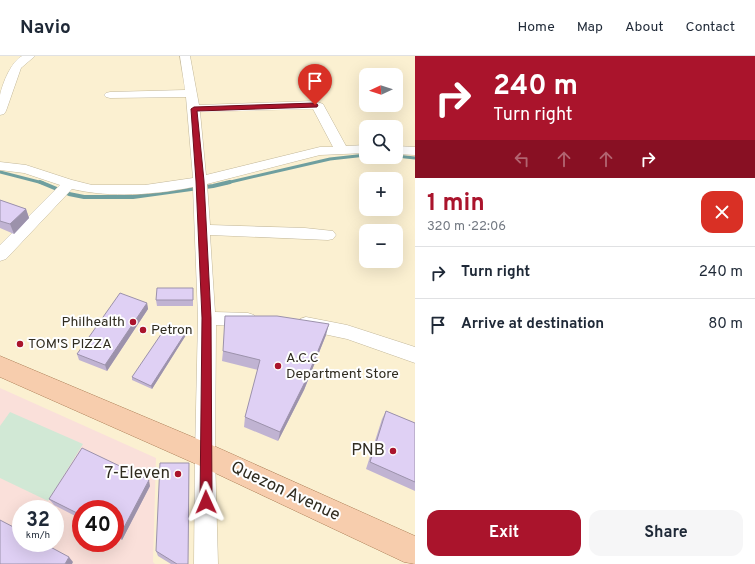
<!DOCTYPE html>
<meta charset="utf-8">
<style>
body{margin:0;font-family:Overpass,sans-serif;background:#f6f6f7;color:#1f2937;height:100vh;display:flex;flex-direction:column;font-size:15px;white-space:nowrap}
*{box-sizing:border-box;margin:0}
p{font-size:13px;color:#747a83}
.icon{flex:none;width:22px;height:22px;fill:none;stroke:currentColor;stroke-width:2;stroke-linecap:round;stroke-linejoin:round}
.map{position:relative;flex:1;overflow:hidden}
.drawer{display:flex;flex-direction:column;background:#fff;width:340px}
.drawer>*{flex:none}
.guide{background:#aa142c;color:#fff;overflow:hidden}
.needle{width:26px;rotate:266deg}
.fabs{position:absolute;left:359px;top:12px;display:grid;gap:8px}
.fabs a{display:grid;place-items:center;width:44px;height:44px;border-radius:8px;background:#fff;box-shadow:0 4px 16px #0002;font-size:20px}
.speed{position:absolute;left:12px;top:444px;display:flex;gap:8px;font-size:20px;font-weight:700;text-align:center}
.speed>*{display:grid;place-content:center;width:52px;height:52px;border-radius:50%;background:#fff;box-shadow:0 4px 16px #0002;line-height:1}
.speed small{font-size:10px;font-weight:400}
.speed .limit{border:6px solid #d22;background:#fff;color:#111}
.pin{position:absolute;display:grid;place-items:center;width:34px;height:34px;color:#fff;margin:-41px -17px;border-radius:50% 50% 50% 0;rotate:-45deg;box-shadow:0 0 4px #0007}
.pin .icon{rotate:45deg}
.me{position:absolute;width:44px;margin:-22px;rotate:359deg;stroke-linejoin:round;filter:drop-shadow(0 0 3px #0008)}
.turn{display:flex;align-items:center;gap:14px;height:84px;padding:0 12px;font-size:18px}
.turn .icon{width:52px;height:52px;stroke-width:2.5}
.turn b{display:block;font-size:28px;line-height:34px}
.lanes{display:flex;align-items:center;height:38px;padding:0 12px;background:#0003;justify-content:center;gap:20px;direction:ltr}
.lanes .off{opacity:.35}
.round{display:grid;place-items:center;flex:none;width:42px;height:42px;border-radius:12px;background:#f6f6f7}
.head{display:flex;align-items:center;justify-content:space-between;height:68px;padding:0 12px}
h1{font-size:24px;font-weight:700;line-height:30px;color:#aa142c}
.cta{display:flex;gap:8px;margin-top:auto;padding:8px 12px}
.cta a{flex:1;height:46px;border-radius:12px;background:#aa142c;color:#fff;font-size:16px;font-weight:700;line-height:46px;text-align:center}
.cta a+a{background:#f6f6f7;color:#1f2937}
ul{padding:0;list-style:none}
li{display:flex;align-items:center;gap:12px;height:52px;padding:0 12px;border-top:1px solid #e0e1e3}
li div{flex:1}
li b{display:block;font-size:15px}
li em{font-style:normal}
header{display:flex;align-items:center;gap:24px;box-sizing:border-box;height:56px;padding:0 20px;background:#fff;border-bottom:1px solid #e0e1e3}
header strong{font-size:19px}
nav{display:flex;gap:22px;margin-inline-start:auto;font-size:14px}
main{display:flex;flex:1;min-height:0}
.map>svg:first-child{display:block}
.education{fill:#fae0da;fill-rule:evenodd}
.green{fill:#d1e8d5}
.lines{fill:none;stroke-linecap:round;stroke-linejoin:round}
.stream-far1{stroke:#6f9f9f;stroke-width:3}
.stream{stroke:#6f9f9f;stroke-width:4}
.minor-casing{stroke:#c3b89a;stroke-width:1}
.major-casing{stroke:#ad7f58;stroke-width:1}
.minor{fill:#fff;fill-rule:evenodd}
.major{fill:#f7cdad;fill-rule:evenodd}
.wall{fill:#c0b3d2}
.shaded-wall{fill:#9c92ab}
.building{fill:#dfd0f4;stroke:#9c92ab}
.route{fill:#aa142c;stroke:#6e0d1d}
.poi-dot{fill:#aa142c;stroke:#fefefe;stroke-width:1.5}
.labels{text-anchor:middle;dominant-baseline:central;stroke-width:4;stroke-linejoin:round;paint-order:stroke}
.poi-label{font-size:14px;fill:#302c20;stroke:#fefefe;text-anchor:start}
.near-poi-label{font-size:17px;fill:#302c20;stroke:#fefefe;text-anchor:end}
.near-street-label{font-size:17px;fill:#302c20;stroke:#fefefe}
</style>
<header>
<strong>Navio</strong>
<nav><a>Home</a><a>Map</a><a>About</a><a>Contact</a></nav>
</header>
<main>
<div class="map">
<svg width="415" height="508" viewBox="0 0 415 508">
<rect width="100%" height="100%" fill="#fbf0d1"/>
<path class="education" d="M 0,332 L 156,402 L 153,506 L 155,508 L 0,508 ZM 21,453 L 55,453 L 55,487 L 21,487 ZM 81,453 L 115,453 L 115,487 L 81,487 Z"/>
<path class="green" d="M 10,356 L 83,388 L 48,445 L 0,422 L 0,370 Z"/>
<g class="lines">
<path class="stream-far1" d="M 396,100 L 415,102
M 0,116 L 43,127
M 226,127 L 330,103 L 366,99"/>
<path class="stream" d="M 40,126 L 69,138 L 84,141 L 133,141 L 213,130 L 230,126"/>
<defs>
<path id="minor" d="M 22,0 L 35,0 L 21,12 L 6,55 L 4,58 L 0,59 C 0,52 0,45 0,39 C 3,26 11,6 22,0 Z
M 180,0 L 190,0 L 199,49 L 315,45 L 323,48 L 346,90 L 366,89 L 366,97 L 320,99 L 207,128 L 210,169 L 305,172 L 333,175 L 336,179 L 333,183 L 328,184 L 210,179 L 215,256 L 248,257 L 254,259 L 257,264 L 254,269 L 248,271 L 216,269 L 215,399 L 218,508 L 194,508 L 195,399 L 198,262 L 193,131 C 153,139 112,142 72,133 L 6,203 L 0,205 L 0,189 L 60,129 L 24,117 L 0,114 L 0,106 L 26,109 L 72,124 L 92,129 L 145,129 L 193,122 L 186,41 L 110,42 L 106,41 L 104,39 L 106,37 L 110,36 L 185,34 ZM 313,53 L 333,91 L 320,91 L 206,119 L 200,56 Z
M 396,90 L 415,91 L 415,99 L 396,98 Z
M 306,261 L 347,269 L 415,291 L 415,307 L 347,283 L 300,273 L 297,268 L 300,263 Z"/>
<path id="major" d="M 0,300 L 214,390 L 415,480 L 415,508 L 404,506 L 196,408 L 0,321 Z"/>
</defs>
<use href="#minor" class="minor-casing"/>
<use href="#major" class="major-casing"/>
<use href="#minor" class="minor"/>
<use href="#major" class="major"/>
</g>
<path class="wall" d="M 0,144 L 26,153 L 29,162 L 14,178 L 0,172 Z
M 193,232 L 193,250 L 157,250 L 156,244 Z
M 147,247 L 148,253 L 107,315 L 79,304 L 77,298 Z
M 186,276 L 186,279 L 152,333 L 132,324 L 132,321 Z
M 326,279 L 304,334 L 278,385 L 244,371 L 245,361 L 258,314 L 222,305 L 223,295 Z
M 386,355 L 415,367 L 415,435 L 366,413 L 382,363 Z
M 189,407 L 189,413 L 188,508 L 171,508 L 158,500 L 156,495 Z
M 150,430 L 122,484 L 115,480 L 115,453 L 81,453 L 81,463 L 54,449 L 49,443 Z"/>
<path class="shaded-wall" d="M 26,153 L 29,162 L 14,178 L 10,168 Z
M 147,247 L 148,253 L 107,315 L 105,309 Z
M 329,268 L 326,279 L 304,334 L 278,385 L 280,376 Z
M 186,276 L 186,279 L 152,333 L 151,330 Z
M 149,424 L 150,430 L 122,484 L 120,479 Z
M 69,501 L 73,506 L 72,508 L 65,508 Z"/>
<path class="building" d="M 0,144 L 26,153 L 10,168 L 0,165 Z
M 157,232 L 193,232 L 193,244 L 156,244 Z
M 120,237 L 147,247 L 105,309 L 77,298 Z
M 225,260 L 277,260 L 329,268 L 306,324 L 280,376 L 245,361 L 260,304 L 223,295 Z
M 168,268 L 186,276 L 151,330 L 132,321 Z
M 386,355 L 415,367 L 415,426 L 370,406 Z
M 82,392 L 149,424 L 120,479 L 115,476 L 115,453 L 81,453 L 81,459 L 49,443 Z
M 160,407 L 189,407 L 188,508 L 177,508 L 156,495 Z
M 0,464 L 21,475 L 21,487 L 43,487 L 69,501 L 65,508 L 0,508 Z"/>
<path class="route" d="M 315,47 L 318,49 L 317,51 L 197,55 L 204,125 L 211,262 L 212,446 L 210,450 L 206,452 L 202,450 L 200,446 L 202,262 L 196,125 L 191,53 L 194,51 Z"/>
<g class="poi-dot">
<circle cx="133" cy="266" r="4"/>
<circle cx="143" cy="274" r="4"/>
<circle cx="20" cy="288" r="4"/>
<circle cx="278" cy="310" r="4"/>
<circle cx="393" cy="395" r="4"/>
<circle cx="178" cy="418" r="4"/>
</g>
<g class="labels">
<g class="poi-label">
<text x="125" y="266" text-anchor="end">Philhealth</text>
<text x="151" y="274">Petron</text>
<text x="28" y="288">TOM'S PIZZA</text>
<text x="286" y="302">A.C.C<tspan x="286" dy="16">Department Store</tspan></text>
</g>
<g class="near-poi-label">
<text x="385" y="395">PNB</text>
<text x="170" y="418">7-Eleven</text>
</g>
<g class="near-street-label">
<text transform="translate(285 436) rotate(25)">Quezon Avenue</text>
</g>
</g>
</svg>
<div class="fabs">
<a><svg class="needle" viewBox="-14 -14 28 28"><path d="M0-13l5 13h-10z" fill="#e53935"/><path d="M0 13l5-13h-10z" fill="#747a83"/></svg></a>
<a><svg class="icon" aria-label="search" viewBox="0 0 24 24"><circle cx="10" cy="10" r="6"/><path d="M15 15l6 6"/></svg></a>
<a>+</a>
<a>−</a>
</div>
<div class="speed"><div>32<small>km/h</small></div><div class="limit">40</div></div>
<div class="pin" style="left:315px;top:49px;background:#d93025"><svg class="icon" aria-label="arrive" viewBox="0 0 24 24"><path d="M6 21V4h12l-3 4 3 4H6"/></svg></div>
<svg class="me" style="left:206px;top:446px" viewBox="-20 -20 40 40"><path d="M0-17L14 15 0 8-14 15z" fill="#aa142c" stroke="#fff" stroke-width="4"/></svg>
</div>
<section class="drawer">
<div class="guide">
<div class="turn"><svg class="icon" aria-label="right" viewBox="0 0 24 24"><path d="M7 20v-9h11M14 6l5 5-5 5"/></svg><div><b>240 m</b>Turn right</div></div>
<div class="lanes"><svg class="icon off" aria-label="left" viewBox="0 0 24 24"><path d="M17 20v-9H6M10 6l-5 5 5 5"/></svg><svg class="icon off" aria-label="ahead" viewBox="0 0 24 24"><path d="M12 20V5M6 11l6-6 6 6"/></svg><svg class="icon off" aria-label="ahead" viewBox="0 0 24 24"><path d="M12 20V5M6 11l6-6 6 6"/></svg><svg class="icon" aria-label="right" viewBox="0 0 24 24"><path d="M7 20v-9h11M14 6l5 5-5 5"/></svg></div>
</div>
<div class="head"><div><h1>1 min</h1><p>320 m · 22:06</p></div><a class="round" style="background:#d93025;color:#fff"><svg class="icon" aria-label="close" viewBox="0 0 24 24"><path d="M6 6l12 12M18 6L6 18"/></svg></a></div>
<ul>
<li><svg class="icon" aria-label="right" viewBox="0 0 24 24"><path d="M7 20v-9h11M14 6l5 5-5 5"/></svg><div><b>Turn right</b></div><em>240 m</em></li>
<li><svg class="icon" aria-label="arrive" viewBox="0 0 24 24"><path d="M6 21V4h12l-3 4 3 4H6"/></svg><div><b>Arrive at destination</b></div><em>80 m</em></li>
</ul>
<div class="cta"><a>Exit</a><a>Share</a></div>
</section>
</main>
